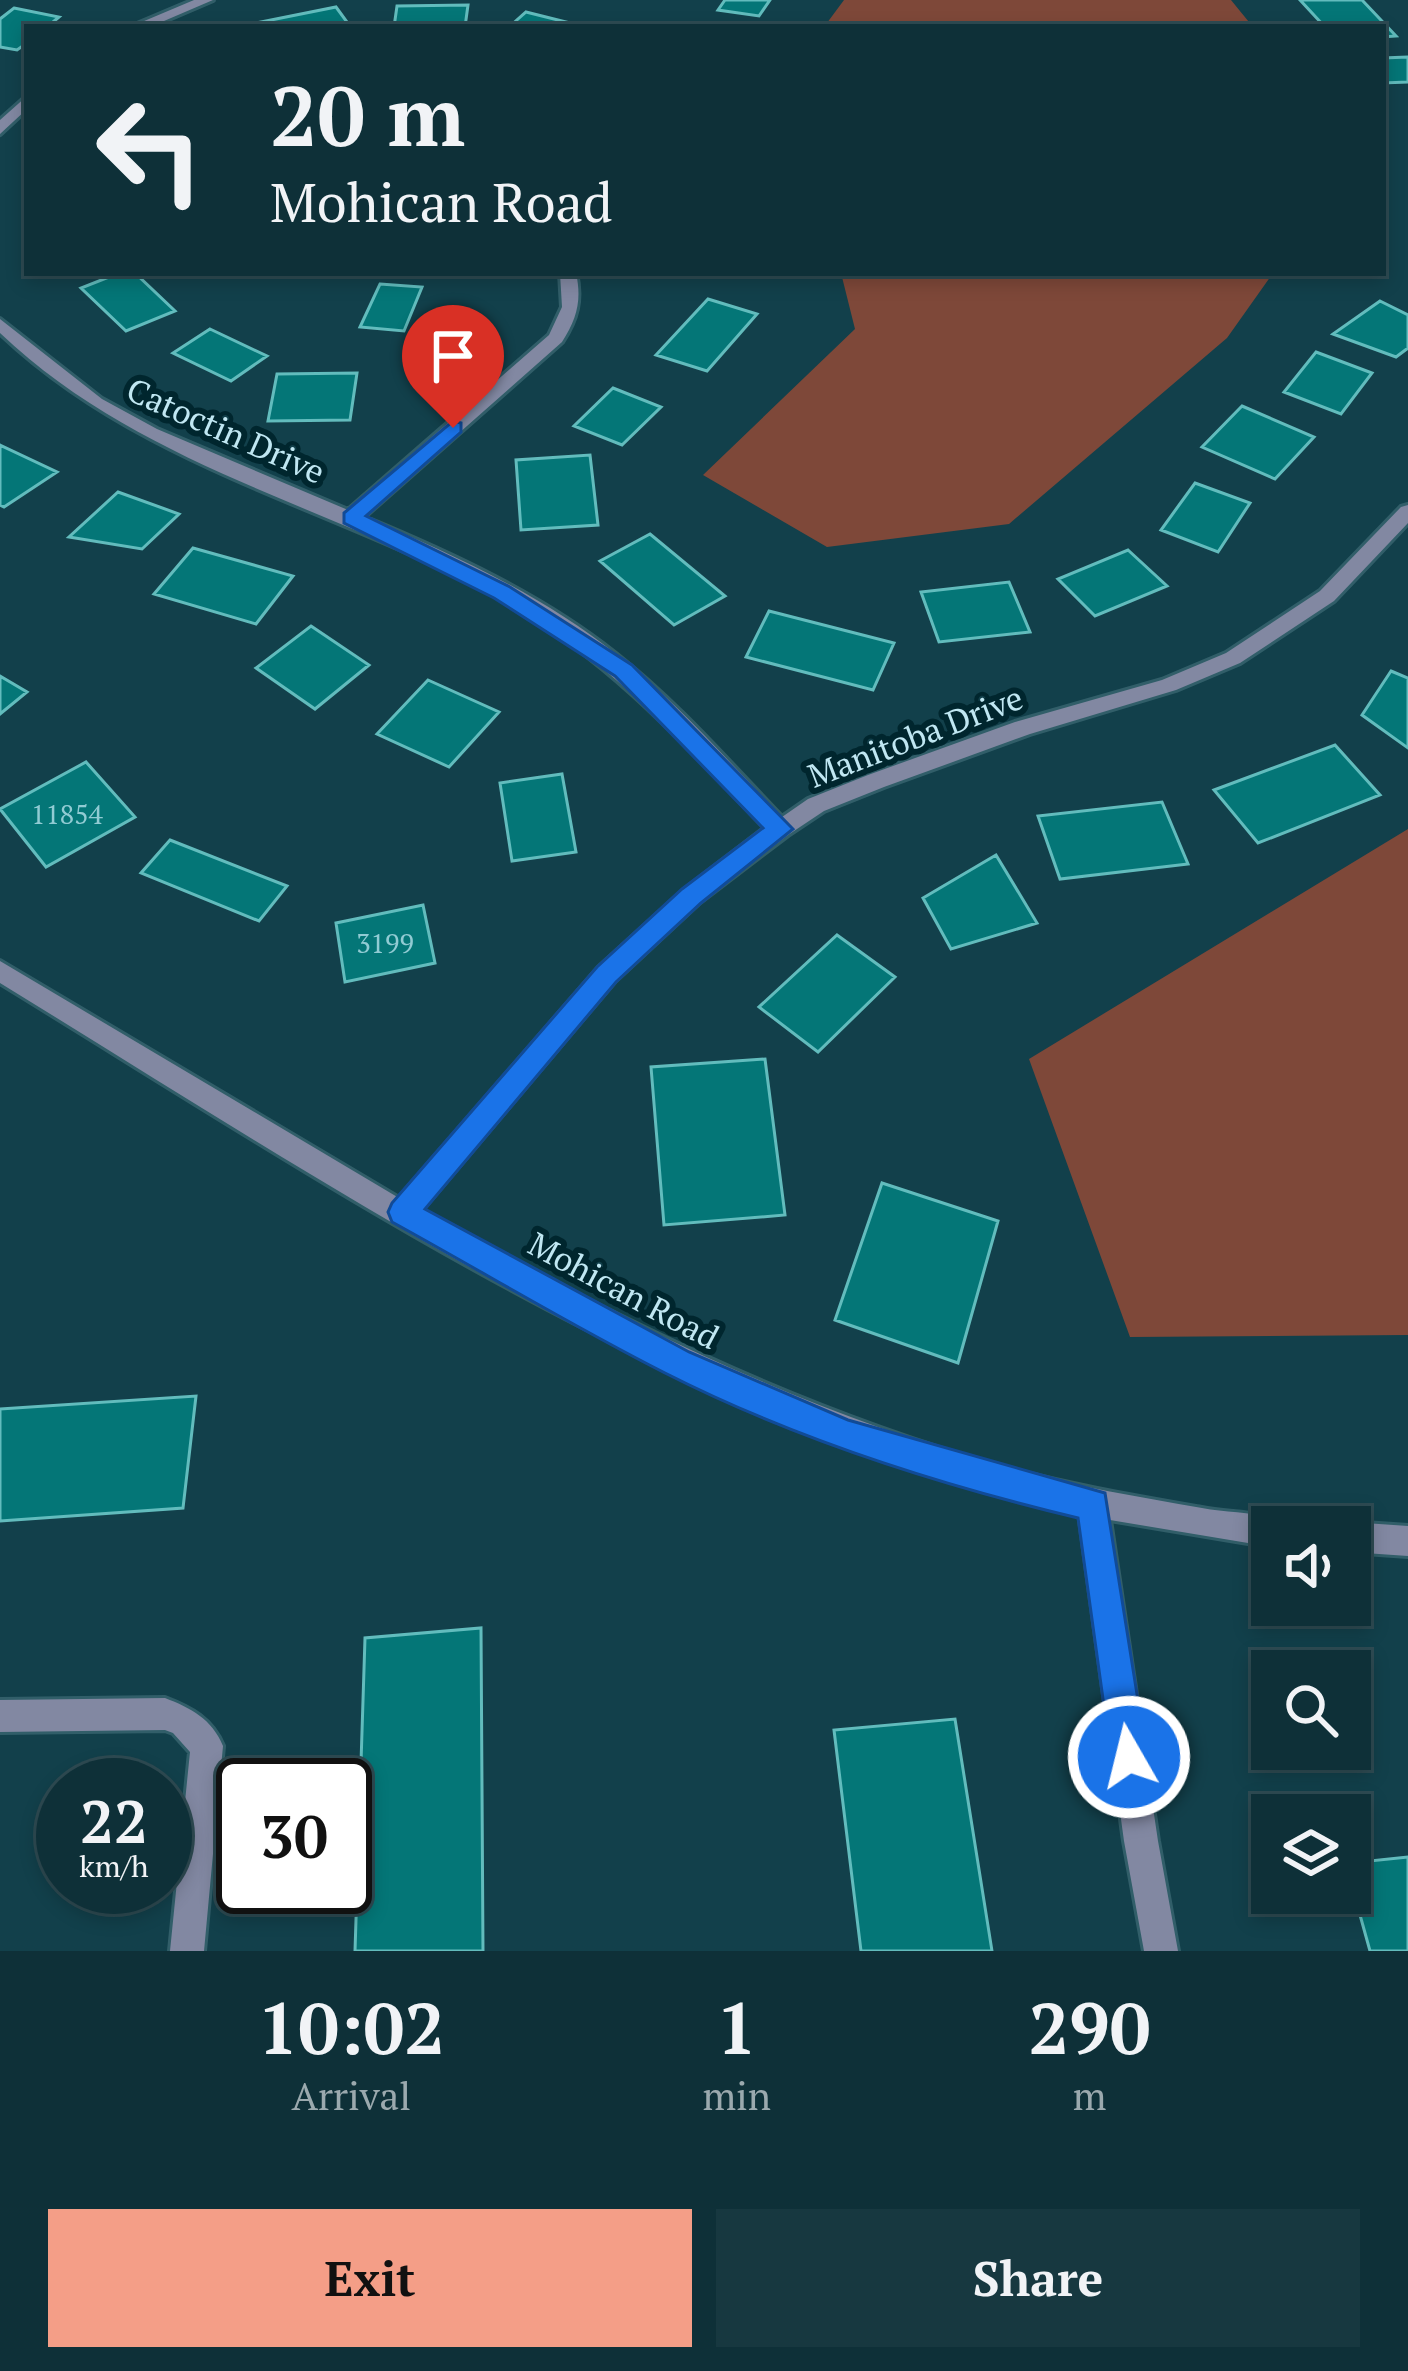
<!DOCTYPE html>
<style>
body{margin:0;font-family:"PT Serif",serif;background:#173840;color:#f1f3f6;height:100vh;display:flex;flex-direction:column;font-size:45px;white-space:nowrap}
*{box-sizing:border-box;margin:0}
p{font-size:39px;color:#9ba9ae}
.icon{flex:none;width:66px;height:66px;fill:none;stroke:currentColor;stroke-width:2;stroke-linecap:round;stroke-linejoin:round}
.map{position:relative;height:1951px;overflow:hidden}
.side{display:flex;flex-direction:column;background:#0e3038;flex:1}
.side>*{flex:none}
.hud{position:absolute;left:24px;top:24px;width:1362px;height:252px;border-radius:0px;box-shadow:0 6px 18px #0003,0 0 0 3px #2e4b53;background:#0e3038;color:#f1f3f6;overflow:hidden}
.tools{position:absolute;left:1251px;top:1506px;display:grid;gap:24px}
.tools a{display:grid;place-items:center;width:120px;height:120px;border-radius:0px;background:#0e3038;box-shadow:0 6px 18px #0003,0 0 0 3px #2e4b53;font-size:60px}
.speed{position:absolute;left:36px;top:1758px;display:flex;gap:24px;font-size:60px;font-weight:700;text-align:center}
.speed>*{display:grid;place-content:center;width:156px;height:156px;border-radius:50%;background:#0e3038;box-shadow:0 6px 18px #0003,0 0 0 3px #2e4b53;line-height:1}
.speed small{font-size:30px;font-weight:400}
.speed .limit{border:6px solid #111;border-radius:18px;background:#fff;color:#111}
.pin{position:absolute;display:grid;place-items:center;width:102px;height:102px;color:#fff;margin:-123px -51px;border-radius:50% 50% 50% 0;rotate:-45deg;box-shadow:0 0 12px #0007}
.pin .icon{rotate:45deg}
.me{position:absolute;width:132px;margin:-66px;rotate:352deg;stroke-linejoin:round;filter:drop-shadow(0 0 9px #0008)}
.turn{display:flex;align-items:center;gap:42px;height:252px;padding:0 48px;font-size:54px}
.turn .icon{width:156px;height:156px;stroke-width:2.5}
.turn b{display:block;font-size:84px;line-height:102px}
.eta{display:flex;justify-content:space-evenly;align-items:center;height:204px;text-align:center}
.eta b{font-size:72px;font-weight:600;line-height:84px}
.primary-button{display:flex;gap:24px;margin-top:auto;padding:24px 48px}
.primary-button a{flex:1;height:138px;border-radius:0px;background:#f49e87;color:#111;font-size:48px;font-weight:600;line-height:138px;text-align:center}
.primary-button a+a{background:#173840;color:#f1f3f6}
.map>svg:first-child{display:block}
.green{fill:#7e4839}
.building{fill:#047677;stroke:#62bcbd;stroke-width:3}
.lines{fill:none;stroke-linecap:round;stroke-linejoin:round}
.minor-casing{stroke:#315e69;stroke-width:6}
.minor{fill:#8288a2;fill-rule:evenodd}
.route{fill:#1a73e8;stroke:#114b97;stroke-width:3}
.labels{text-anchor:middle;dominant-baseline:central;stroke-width:12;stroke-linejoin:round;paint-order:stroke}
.number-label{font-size:27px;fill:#91cbd3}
.street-label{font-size:33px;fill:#c0e7f2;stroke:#00262e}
</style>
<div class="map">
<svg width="1408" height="1951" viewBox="0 0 1408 1951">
<rect width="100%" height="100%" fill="#12404b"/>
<path class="green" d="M 844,0 L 1231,0 L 1253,27 L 824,27 Z
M 841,273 L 1273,273 L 1227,338 L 1009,524 L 827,547 L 703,475 L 855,329 Z
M 1408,829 L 1408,1335 L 1130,1337 L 1029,1059 Z"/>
<path class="building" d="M 725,0 L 770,0 L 759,16 L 718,10 Z
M 1300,0 L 1362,0 L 1396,36 L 1383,37 L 1383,27 L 1325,27 Z
M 468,5 L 465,27 L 394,27 L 397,6 Z
M 336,7 L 347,22 L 325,27 L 256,23 Z
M 14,8 L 59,17 L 47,27 L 27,27 L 27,43 L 17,50 L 0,47 L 0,19 Z
M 526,12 L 570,23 L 565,27 L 509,27 Z
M 1408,57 L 1408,82 L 1383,83 L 1383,58 Z
M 119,273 L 135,273 L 175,311 L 126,331 L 81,288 Z
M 380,284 L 422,287 L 404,331 L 360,327 Z
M 708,299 L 757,314 L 707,371 L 656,355 Z
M 1380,301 L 1408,315 L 1408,348 L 1396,357 L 1333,334 Z
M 210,329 L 267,356 L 231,381 L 173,353 Z
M 1316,352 L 1372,373 L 1341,414 L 1284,392 Z
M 357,373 L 350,420 L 268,421 L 277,374 Z
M 613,388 L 661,407 L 622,445 L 574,426 Z
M 1242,406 L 1314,437 L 1275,479 L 1202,447 Z
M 0,445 L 57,472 L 4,507 L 0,505 Z
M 590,455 L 598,525 L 521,530 L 516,460 Z
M 1195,483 L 1250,503 L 1218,552 L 1161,530 Z
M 118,492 L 179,514 L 142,549 L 69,537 Z
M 650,534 L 725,596 L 674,625 L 600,561 Z
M 193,548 L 293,576 L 256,624 L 154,594 Z
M 1128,550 L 1167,586 L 1095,616 L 1058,579 Z
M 1009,582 L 1030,632 L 939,642 L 921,592 Z
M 769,611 L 894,643 L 873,690 L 746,657 Z
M 311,626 L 369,665 L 315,709 L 256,668 Z
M 1391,671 L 1408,678 L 1408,748 L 1362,715 Z
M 0,676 L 27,692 L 0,714 Z
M 428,680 L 499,712 L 449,767 L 377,734 Z
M 1335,745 L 1380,795 L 1258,843 L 1214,790 Z
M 86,762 L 135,817 L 46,867 L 0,809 Z
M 562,774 L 576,852 L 512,861 L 500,783 Z
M 1162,802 L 1188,864 L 1060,879 L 1038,816 Z
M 170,840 L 287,886 L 259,921 L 141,873 Z
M 996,855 L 1037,923 L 951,949 L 923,898 Z
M 423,905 L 435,963 L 345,982 L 336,923 Z
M 837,935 L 895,977 L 818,1052 L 759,1007 Z
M 765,1059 L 785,1215 L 664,1225 L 651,1067 Z
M 882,1183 L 998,1221 L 958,1363 L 835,1320 Z
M 196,1396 L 183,1508 L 0,1521 L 0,1409 Z
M 481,1628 L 483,1951 L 355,1951 L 365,1638 Z
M 955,1719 L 992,1951 L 861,1951 L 834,1730 Z
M 1408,1857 L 1408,1951 L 1370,1951 L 1350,1879 L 1350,1863 Z"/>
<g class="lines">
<defs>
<path id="minor" d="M 194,0 L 213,0 L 150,27 L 130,27 Z
M 27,96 L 27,109 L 0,134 L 0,120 Z
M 560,273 L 576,273 C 582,300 577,319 562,342 L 364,517 C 451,553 542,595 616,654 C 677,702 728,761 782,817 L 808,799 L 868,775 L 1015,722 L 1162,680 L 1226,653 L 1320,591 L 1401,507 L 1408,505 L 1408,523 L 1334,601 L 1240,663 L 1176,690 L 1030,734 L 884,787 L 824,811 L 788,835 L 700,902 L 615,981 L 421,1211 C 605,1313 792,1407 996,1465 C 1063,1484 1133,1496 1202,1508 C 1228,1513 1259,1512 1283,1521 L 1285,1527 L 1272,1527 L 1272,1547 L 1110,1520 L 1158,1841 L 1178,1951 L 1144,1951 L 1124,1841 L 1079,1513 C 683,1426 341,1192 0,983 L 0,961 L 399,1198 L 599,967 L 684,890 L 765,828 C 684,743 609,659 505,601 C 337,507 143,469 0,333 L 0,319 L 102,399 L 157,429 L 348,510 L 549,335 L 562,307 Z
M 1350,1522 L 1408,1526 L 1408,1556 L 1350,1552 L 1350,1527 L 1339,1527 Z
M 165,1698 C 191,1708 212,1719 223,1746 L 204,1951 L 170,1951 L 190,1752 L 173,1733 L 165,1730 L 0,1732 L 0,1700 Z"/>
</defs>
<use href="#minor" class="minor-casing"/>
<use href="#minor" class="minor"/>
</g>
<path class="route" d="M 453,421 L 461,423 L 461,432 L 366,516 L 510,587 L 632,665 L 793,829 L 701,903 L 616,982 L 425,1209 L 689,1352 L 848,1420 L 1105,1493 L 1147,1757 L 1142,1770 L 1129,1775 L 1116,1770 L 1111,1757 L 1078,1518 C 936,1484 795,1439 665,1373 C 572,1326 483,1272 392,1222 L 388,1212 L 392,1203 L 597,967 L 682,889 L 763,828 L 615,676 L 494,598 L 344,523 L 344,513 Z"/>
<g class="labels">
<g class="number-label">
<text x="67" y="814">11854</text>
<text x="385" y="943">3199</text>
</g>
<g class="street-label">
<text transform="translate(226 430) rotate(24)">Catoctin Drive</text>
<text transform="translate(915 736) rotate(-21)">Manitoba Drive</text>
<text transform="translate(624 1290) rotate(28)">Mohican Road</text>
</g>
</g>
</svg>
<div class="tools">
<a><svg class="icon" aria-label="sound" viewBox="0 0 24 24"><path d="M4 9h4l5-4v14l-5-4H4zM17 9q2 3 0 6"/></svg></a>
<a><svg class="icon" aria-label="search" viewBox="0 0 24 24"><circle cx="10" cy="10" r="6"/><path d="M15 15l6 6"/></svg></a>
<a><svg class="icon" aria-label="layers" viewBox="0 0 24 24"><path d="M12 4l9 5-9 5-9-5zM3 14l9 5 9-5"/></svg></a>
</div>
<div class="speed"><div>22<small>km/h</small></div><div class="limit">30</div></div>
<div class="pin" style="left:453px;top:428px;background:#d93025"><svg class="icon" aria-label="arrive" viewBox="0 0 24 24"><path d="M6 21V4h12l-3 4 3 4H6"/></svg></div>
<svg class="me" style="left:1129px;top:1757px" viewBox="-20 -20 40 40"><circle r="17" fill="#1a73e8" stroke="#fff" stroke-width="3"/><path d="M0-11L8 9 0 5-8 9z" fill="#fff"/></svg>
<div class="hud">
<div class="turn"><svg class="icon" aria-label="left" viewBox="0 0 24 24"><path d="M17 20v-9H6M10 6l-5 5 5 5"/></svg><div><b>20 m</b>Mohican Road</div></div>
</div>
</div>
<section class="side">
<div class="eta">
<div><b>10:02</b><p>Arrival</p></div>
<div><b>1</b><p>min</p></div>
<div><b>290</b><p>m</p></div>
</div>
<div class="primary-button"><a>Exit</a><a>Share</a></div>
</section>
